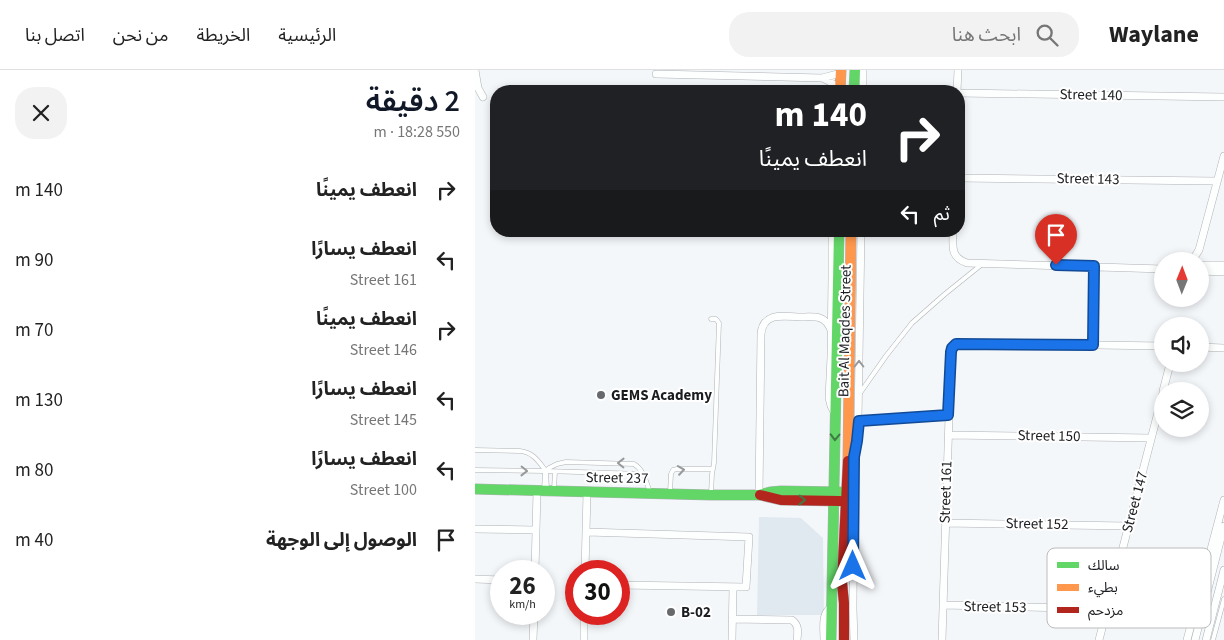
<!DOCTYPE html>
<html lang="ar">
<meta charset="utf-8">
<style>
body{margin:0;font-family:"Source Sans 3","Noto Sans Arabic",sans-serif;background:#f2f2f2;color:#222;direction:rtl;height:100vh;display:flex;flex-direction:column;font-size:19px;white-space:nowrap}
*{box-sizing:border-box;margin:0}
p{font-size:16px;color:#767676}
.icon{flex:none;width:28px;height:28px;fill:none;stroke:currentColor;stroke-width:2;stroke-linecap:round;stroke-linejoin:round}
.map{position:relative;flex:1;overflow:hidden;direction:ltr}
.details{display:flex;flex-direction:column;background:#fff;width:475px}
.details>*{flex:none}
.guide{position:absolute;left:15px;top:15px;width:475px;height:152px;border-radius:20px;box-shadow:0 2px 8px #0003;direction:rtl;background:#202124;color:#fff;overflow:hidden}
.needle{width:32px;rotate:1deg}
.fabs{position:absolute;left:679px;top:182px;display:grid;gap:10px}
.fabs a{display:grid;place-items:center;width:55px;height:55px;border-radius:50%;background:#fff;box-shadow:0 2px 8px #0003;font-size:25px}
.speed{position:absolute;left:15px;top:490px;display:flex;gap:10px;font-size:25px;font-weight:700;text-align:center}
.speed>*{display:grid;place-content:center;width:65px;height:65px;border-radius:50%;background:#fff;box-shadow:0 2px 8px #0003;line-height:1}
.speed small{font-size:12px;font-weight:400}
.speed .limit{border:8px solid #d22;background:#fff;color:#111}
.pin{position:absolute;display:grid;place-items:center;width:42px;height:42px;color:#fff;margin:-51px -21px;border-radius:50% 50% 50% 0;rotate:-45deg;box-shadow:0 0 5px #0007}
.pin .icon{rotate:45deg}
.me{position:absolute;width:55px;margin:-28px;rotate:0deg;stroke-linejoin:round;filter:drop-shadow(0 0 4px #0008)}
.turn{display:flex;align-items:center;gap:18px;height:105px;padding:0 15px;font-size:22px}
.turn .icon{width:65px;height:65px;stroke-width:2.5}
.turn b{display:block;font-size:35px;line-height:42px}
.then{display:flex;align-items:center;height:48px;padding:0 15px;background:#0003;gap:10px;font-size:19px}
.round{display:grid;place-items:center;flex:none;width:52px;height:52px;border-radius:20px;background:#f2f2f2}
.head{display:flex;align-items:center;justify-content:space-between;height:85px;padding:0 15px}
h1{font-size:30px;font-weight:600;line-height:38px;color:#111827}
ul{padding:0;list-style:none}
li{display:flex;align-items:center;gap:15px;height:70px;padding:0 15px}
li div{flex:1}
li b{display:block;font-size:19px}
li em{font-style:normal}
header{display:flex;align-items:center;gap:30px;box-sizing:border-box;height:70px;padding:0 25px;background:#fff;border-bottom:1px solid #e0e0e0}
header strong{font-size:24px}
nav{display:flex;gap:28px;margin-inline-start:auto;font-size:18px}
.search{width:350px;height:45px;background:#f2f2f2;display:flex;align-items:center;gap:12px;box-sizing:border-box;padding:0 18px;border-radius:20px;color:#767676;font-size:19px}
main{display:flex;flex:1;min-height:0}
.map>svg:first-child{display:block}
.built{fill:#e1e9f0}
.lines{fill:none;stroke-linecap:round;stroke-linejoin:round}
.lane-casing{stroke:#afb2b5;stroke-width:5}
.street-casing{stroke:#afb2b5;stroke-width:8}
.fast-casing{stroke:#afb2b5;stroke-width:11}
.slow-casing{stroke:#afb2b5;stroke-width:11}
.jam-casing{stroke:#afb2b5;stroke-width:11}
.lane{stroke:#fdfefe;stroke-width:4}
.street{stroke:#fdfefe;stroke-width:7}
.fast{stroke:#63d668;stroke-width:10}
.slow{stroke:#ff974d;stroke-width:10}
.jam{stroke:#b3261e;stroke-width:10}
.oneway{stroke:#97999a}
.oneway2{stroke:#3f7a44}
.route-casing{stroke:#114b97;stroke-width:12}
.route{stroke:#1a73e8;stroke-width:9}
.poi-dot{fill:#67696c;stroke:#fff;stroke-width:2}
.labels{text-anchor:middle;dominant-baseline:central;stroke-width:4;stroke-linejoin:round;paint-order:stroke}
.street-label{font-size:15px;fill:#1b1d20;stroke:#fff}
.poi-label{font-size:15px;font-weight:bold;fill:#1b1d20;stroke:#fff;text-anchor:start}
.key{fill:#fff;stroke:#bbbbbc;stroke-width:1}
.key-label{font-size:14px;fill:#1b1d20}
</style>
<header>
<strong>Waylane</strong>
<div class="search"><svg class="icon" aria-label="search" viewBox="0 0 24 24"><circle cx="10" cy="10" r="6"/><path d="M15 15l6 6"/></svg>ابحث هنا</div>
<nav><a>الرئيسية</a><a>الخريطة</a><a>من نحن</a><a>اتصل بنا</a></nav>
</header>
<main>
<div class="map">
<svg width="749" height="570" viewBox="0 0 749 570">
<rect width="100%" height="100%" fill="#f4f7fa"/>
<path class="built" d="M 284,447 L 326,448 L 348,468 L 349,545 L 282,545 Z"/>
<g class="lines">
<defs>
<path id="lane" d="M 385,323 L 411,286 L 437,253 L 470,224 L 506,195
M 0,380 L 45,381 C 58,382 64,392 71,401 L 0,400
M 71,401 L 168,404
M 71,401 L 72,419
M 79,419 L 80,402
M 69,420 L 70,402 L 74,398 L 82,394 L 91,392 L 159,394 C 169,400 171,412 175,422
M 195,422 L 196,404 L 198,400 L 202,399 L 238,399
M 236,423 L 237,404 L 239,393 L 244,253 L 241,249 L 236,249
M 738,570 L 749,529"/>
<path id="street" d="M 0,0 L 3,18 L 8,27
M 181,4 L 347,8 L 366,3
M 347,8 C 355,11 360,14 365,21
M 388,21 L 388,0
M 482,21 L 483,0
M 484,23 L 749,27
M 484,108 L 742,111
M 357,161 L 357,208 L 356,287 L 354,328 L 356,336 L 360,344
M 478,161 C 478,177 475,187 492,193 L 688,199
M 717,191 L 724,180 L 749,86
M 725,195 L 749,195
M 725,201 L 749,202
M 618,275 L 619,196
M 725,277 L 749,278
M 688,321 L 695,294
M 383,351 L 473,345
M 473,365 L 676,368
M 284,425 L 286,264 C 288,242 308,246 325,247 C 331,247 339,246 345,248 C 351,250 354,255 356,260
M 470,453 L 653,456
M 0,459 L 61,460
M 112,462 L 274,467 L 271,517 L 144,515
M 60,501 L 62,421
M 110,501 L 112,423
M 0,509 L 26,510
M 468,535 L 632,539
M 257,549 L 317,550 C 324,555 323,562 322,570
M 58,570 L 59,544
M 109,570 L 109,544
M 257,570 L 258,517
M 349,570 C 349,559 346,544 356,537
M 379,570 L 378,539 L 379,387 L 382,371 L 383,351 L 386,161
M 467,570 L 476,283 C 478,277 479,275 485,273 L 688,276
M 624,570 L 688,323
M 712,570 L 749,430
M 720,570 L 749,456
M 731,570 L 749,500"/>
<path id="fast" d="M 379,21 L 380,0
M 0,419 L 236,425 L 284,425 L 295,422 L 306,421 L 365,422
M 356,570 L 364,161"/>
<path id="slow" d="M 365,21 L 366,0
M 373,391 L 376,161"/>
<path id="jam" d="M 285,425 L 306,430 L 365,431
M 369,570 L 369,533 L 367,513 L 373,391"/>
</defs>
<use href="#lane" class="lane-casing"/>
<use href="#street" class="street-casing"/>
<use href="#fast" class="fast-casing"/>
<use href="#slow" class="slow-casing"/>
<use href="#jam" class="jam-casing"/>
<use href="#lane" class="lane"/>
<use href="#street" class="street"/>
<use href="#fast" class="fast"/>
<use href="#slow" class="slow"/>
<use href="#jam" class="jam"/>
</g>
<defs><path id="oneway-chevron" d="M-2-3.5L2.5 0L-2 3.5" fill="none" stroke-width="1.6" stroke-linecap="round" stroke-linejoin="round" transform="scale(1.25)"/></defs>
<g class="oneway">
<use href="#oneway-chevron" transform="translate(384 294) rotate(-90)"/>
<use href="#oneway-chevron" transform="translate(146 393) rotate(-179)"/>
<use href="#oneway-chevron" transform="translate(206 400) rotate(-8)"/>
<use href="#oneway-chevron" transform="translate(49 401) rotate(1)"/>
</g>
<g class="oneway2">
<use href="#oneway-chevron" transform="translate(360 367) rotate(91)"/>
<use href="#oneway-chevron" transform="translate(327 430) rotate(1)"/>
</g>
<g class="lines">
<defs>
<path id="route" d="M 378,496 L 379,387 L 382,371 L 384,351 L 473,345 L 476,282 L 477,278 L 481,274 L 618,275 L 619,196 L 581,195"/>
</defs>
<use href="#route" class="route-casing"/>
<use href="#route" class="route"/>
</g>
<g class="poi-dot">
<circle cx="126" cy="325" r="5"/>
<circle cx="196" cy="542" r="5"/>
</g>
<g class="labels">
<g class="street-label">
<text transform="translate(616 25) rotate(1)">Street 140</text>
<text transform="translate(613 109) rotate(1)">Street 143</text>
<text transform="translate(370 261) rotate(-89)">Bait Al Maqdes Street</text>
<text transform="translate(574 366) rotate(1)">Street 150</text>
<text transform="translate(142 408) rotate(1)">Street 237</text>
<text transform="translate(471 422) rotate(-88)">Street 161</text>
<text transform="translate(660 432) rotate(-75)">Street 147</text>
<text transform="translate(562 454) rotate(1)">Street 152</text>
<text transform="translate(520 537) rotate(1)">Street 153</text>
</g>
<g class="poi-label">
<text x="136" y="325">GEMS Academy</text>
<text x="206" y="542">B-02</text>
</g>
</g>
<rect x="572" y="478" width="164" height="80" rx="8" class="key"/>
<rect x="582" y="492" width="22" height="6" fill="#63d668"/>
<rect x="582" y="514" width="22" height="7" fill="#ff974d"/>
<rect x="582" y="537" width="22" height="6" fill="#b3261e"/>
<g class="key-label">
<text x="613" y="500">سالك</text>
<text x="613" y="522">بطيء</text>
<text x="613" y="545">مزدحم</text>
</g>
</svg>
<div class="fabs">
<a><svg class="needle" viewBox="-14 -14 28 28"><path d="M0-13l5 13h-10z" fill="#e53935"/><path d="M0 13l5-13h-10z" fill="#767676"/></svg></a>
<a><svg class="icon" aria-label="sound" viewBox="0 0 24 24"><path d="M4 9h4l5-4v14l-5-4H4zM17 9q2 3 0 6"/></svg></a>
<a><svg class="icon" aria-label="layers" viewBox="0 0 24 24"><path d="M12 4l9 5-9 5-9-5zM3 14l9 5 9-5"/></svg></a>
</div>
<div class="speed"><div>26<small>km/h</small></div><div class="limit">30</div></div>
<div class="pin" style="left:581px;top:195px;background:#d93025"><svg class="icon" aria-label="arrive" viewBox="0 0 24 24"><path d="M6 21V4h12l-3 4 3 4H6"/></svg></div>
<svg class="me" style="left:378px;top:496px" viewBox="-20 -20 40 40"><path d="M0-17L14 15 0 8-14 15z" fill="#1a73e8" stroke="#fff" stroke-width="4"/></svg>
<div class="guide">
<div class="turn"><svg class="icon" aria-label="right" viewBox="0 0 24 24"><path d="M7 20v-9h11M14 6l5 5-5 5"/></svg><div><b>140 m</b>انعطف يمينًا</div></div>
<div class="then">ثم<svg class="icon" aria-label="left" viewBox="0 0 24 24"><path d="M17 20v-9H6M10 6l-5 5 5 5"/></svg></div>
</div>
</div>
<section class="details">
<div class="head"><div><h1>2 دقيقة</h1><p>550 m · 18:28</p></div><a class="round"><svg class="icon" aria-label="close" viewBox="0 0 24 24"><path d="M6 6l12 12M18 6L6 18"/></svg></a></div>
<ul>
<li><svg class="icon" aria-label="right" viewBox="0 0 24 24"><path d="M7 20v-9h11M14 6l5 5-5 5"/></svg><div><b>انعطف يمينًا</b></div><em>140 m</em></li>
<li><svg class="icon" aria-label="left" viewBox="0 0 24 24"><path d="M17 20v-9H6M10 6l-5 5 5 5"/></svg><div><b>انعطف يسارًا</b><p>Street 161</p></div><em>90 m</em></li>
<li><svg class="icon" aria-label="right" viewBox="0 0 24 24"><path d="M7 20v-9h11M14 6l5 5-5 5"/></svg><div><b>انعطف يمينًا</b><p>Street 146</p></div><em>70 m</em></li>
<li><svg class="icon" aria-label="left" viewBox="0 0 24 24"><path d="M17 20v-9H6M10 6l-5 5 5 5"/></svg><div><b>انعطف يسارًا</b><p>Street 145</p></div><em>130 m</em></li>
<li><svg class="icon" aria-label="left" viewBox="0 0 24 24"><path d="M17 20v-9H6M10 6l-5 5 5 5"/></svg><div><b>انعطف يسارًا</b><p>Street 100</p></div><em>80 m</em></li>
<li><svg class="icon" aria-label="arrive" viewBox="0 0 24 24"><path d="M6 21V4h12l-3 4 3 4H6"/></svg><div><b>الوصول إلى الوجهة</b></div><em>40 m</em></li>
</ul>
</section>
</main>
